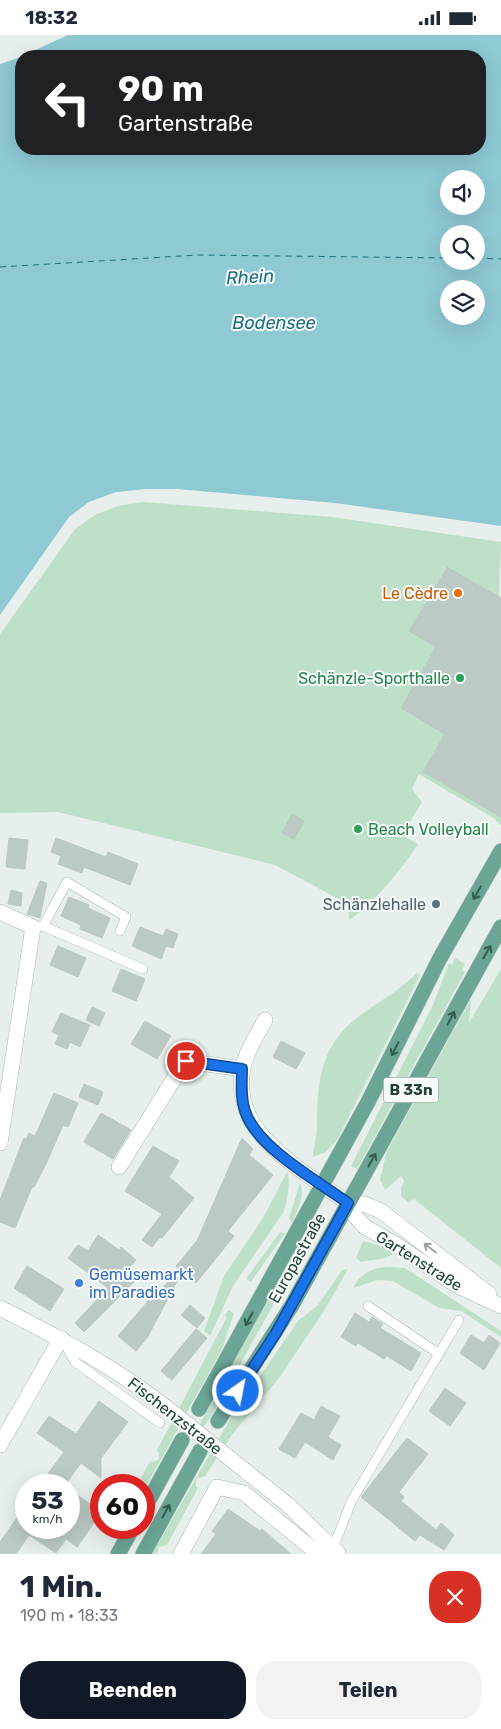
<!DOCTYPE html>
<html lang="de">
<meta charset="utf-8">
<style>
body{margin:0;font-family:Rubik,sans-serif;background:#f2f2f3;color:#1f2937;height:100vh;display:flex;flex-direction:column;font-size:19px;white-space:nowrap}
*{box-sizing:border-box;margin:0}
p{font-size:16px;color:#747a83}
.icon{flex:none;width:28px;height:28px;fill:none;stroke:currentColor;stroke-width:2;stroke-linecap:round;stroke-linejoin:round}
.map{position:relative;height:1519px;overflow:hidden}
.sheet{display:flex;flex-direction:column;background:#fff;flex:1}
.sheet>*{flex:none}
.top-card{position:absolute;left:15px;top:15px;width:471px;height:105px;border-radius:20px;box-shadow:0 5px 20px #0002;background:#202124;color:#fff;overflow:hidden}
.fabs{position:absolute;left:440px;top:135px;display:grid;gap:10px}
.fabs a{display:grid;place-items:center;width:45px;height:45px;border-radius:50%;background:#fff;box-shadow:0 5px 20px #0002;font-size:25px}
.speed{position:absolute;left:15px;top:1439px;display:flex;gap:10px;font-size:25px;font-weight:700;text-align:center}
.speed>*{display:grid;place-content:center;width:65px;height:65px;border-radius:50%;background:#fff;box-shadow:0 5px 20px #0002;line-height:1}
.speed small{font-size:12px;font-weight:400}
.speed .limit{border:8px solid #d22;background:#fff;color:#111}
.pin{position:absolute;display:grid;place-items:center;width:42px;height:42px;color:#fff;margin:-21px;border:2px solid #fff;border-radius:50%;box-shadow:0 1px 5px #0007}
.me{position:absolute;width:55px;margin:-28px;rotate:33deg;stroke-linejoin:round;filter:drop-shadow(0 0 4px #0008)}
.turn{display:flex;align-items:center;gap:18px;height:105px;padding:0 20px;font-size:22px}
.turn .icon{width:65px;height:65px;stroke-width:2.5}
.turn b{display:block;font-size:35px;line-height:42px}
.round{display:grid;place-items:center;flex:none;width:52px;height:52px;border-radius:20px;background:#f2f2f3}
.headline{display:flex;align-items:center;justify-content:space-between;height:85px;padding:0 20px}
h1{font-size:30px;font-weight:700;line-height:38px}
.button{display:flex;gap:10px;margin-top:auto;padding:10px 20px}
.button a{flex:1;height:58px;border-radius:20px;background:#111827;color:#fff;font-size:20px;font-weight:700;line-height:58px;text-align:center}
.button a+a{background:#f2f2f3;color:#1f2937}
.status{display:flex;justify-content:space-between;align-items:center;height:35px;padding:0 25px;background:#fff;direction:ltr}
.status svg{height:14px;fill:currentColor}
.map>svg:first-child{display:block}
.green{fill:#bfe0c8}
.water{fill:#8ec9d4;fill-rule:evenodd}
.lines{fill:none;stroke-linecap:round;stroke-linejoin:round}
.ferry{stroke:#1c6f80;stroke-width:1;stroke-dasharray:6 5;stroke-linecap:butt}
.building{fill:#bbcac4;stroke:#b8c9c2}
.lane-casing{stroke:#a8b8b2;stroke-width:10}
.street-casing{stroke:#a8b8b2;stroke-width:16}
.primary-casing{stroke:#c2cac8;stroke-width:16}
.lane{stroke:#fff;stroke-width:9}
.street{stroke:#fff;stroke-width:15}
.primary{stroke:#6aa596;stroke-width:15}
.street-bridge-casing{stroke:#a8b8b2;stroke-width:16;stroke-linecap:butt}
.street-bridge{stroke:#fff;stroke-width:15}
.oneway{stroke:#365b51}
.oneway2{stroke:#92a09c}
.route-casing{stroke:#114b97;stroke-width:12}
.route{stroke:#1a73e8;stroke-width:9}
.food-dot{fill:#e8710a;stroke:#f7fbf9;stroke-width:2}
.leisure-dot{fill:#2e9e5b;stroke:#f7fbf9;stroke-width:2}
.service-dot{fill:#5c6f8a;stroke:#f7fbf9;stroke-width:2}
.shop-dot{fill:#3f7fe0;stroke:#f7fbf9;stroke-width:2}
.labels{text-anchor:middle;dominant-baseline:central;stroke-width:4;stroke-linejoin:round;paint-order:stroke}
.shield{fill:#f7fbf9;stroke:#637a73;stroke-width:1}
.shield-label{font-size:15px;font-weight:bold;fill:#24423a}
.food-label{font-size:16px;fill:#c56008;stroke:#f7fbf9;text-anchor:end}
.leisure-label{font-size:16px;fill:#27864d;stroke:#f7fbf9;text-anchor:end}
.service-label{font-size:16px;fill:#4e5e75;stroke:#f7fbf9;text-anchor:end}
.street-label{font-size:16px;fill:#24423a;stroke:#f7fbf9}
.shop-label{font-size:16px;fill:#366cbe;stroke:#f7fbf9;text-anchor:start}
.water-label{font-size:18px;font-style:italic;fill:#1c6f80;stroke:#f7fbf9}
</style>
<div class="status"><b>18:32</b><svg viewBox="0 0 49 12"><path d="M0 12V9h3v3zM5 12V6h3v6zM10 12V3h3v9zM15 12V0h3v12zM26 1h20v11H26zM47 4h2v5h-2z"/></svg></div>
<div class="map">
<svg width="501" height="1519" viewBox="0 0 501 1519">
<rect width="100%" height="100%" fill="#e6efeb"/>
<path class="green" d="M 144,467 L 332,482 L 501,507 L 499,562 L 446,532 L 409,596 L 436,612 L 401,673 L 445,699 L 423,737 L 497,780 L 501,773 L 501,791 L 495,784 L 419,739 L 412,754 L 422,767 L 402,800 L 418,809 C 398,839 378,863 349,886 L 348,869 L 275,830 L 58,777 L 0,778 L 0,599 L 76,493 L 95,480 L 118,471 Z
M 455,923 L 465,929 L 462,935 L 465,937 L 357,1134 L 351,1131 L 432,972 L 449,928 L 452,930 Z
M 501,934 L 501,1233 L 414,1164 L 409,1168 L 401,1161 L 401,1152 L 404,1146 L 401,1141 L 385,1155 L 380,1144 L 387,1116 L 471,964 L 469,988 Z
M 417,938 L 420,940 L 337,1105 L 326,1117 L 313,1122 C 313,1112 317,1102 317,1092 C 317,1044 321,1006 365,977 C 383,964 401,954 417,938 Z
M 287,1137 C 291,1144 287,1169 283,1178 L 233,1251 L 210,1301 L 204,1296 L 224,1241 L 263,1183 Z
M 300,1148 C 306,1162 297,1175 292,1188 L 289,1183 Z
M 280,1197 L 285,1198 L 251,1247 L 246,1244 Z
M 363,1206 L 384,1212 L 394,1218 L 386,1223 L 361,1227 L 356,1223 Z
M 300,1207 L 306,1211 L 213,1378 L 192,1408 L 201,1387 Z
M 387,1232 L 405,1233 L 501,1296 L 501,1302 L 461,1276 L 439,1273 L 393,1246 L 377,1245 L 353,1253 C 360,1239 371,1233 387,1232 Z
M 348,1234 L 324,1276 L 279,1343 L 231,1401 L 205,1441 L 196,1444 L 196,1451 L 198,1453 L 167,1510 L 158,1512 L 158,1519 L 152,1519 L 229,1386 L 298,1286 L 318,1270 L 342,1235 Z
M 228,1275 L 234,1278 L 222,1314 L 144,1455 L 144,1450 L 137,1450 L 150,1426 L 153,1427 L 159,1424 L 159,1418 L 157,1415 L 227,1282 L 225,1281 Z"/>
<path class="water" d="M 68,0 L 501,0 L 501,491 L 335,468 L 177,454 L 146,454 L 116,457 L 89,467 L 69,482 L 0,580 L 0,29 L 21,22 L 21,114 L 480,114 L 480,21 L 22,21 ZM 449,144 L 476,144 L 476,171 L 449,171 ZM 449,199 L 476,199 L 476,226 L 449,226 ZM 449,254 L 476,254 L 476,281 L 449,281 Z"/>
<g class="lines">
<path class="ferry" d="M 476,223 L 501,224
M 0,232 L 198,220 L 449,223"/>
</g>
<path class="building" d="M 447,532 L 501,563 L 501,782 L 423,737 L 445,699 L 401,673 L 436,612 L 409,596 Z
M 292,779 L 304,786 L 294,804 L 282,798 Z
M 9,803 L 28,805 L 25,834 L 6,832 Z
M 56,803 L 106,822 L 108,817 L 138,829 L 130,850 L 84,832 L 82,838 L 58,829 L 61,821 L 51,817 Z
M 40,846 L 47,848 L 40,883 L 27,879 Z
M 11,855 L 22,858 L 21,871 L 8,869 Z
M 69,862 L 89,870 L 88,873 L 110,883 L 102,903 L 80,894 L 81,890 L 61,881 Z
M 140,892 L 163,901 L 166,894 L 178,899 L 173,913 L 166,911 L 161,924 L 132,911 Z
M 58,911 L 86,923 L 78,942 L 50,930 Z
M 121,934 L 145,944 L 136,966 L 112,956 Z
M 92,972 L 105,978 L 99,991 L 86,985 Z
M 61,978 L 90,990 L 80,1012 L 70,1007 L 67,1014 L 55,1009 L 59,1000 L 52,997 Z
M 145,986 L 171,1001 L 157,1024 L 131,1009 Z
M 281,1006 L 305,1018 L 296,1034 L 273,1022 Z
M 84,1049 L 103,1057 L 98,1070 L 79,1062 Z
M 54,1058 L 78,1068 L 68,1092 L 63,1090 L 46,1129 L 34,1152 L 32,1152 L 15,1193 L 0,1187 L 0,1165 L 24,1103 L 26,1105 L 29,1098 L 35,1101 Z
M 101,1078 L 131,1095 L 113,1124 L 84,1107 Z
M 242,1103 L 253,1114 L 249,1120 L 273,1140 L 228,1196 L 234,1201 L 196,1248 L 176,1231 L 197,1206 Z
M 153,1111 L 179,1126 L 169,1142 L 194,1163 L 162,1203 L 160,1202 L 152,1212 L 142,1205 L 162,1179 L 125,1156 Z
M 98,1200 L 119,1215 L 121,1212 L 136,1225 L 127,1235 L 137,1244 L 84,1297 L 75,1288 L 108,1253 L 68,1223 L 78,1210 L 88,1216 Z
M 27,1231 L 64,1254 L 50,1276 L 14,1253 Z
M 176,1237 L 180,1241 L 147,1303 L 136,1316 L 118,1301 L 149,1265 L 151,1267 Z
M 190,1270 L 205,1283 L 197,1293 L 181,1280 Z
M 355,1278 L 369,1287 L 372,1282 L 383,1289 L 380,1293 L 421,1318 L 411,1336 L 387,1321 L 384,1324 L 358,1308 L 356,1311 L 341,1302 Z
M 196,1294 L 207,1303 L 172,1345 L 161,1336 Z
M 471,1300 L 484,1308 L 489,1300 L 500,1308 L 484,1335 L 460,1318 Z
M 445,1353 L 466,1368 L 450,1391 L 429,1376 Z
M 99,1366 L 128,1387 L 101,1423 L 101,1443 L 81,1428 L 65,1450 L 40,1450 L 64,1417 L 37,1398 L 49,1381 L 76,1399 Z
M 321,1371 L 340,1381 L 328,1402 L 341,1410 L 333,1425 L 305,1407 L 295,1423 L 279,1414 L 301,1378 L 314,1385 Z
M 407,1403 L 428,1419 L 399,1457 L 404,1462 L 401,1466 L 436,1495 L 441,1488 L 454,1500 L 444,1515 L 420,1500 L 415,1506 L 361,1462 Z
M 101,1452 L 101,1489 L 96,1485 L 77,1512 L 66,1504 L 56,1518 L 29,1500 L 16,1519 L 0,1519 L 0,1507 L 26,1470 L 26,1492 L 69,1492 L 69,1454 L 90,1469 Z
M 228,1474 L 260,1496 L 262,1494 L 291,1519 L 201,1519 L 216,1499 L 212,1496 Z"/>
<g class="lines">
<defs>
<path id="lane" d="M 43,891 L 143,934
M 33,892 L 43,891 L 67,847 L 126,882 L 120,896
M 368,1271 L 439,1319
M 65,1309 L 75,1327 L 160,1388
M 333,1513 L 352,1465 L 459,1285"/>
<path id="street" d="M 0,877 L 33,892 L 0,1108
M 265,985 C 257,1001 246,1016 243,1033 C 229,1100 304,1135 348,1168 L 355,1181 L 365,1192 L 395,1209 L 458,1251 L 501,1271
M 119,1132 L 185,1026 L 243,1034
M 348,1168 L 364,1169 L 381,1176 L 489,1259
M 0,1273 C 62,1304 122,1336 176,1380
M 0,1410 L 61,1303
M 238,1430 L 287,1469 L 338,1518
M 181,1519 L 217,1452 L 244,1458 L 316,1517 L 333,1513"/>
<path id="primary" d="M 199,1374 L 368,1067 L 440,923 L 501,816
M 218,1386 L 292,1270 L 501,892
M 144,1474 L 182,1405
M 118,1519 L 133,1492
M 143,1519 L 200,1416"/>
</defs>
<use href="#lane" class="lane-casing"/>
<use href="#street" class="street-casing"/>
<use href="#primary" class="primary-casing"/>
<use href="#lane" class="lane"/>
<use href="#street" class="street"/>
<use href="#primary" class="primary"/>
<defs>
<path id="street-bridge" d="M 176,1380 L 238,1430"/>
</defs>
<use href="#street-bridge" class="street-bridge-casing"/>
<use href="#street-bridge" class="street-bridge"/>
</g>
<defs><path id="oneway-shaft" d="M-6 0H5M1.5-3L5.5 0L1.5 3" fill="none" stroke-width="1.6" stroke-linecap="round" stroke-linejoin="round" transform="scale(1.25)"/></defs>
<g class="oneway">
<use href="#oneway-shaft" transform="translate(477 858) rotate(120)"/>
<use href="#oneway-shaft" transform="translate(487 917) rotate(-60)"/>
<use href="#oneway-shaft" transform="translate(451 983) rotate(-62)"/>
<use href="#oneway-shaft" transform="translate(395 1014) rotate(117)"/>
<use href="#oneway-shaft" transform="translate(372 1125) rotate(-61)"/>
<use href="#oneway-shaft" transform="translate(249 1284) rotate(119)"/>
<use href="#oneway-shaft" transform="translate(166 1476) rotate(-61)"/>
</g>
<use class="oneway2" href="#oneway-shaft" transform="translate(430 1213) rotate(-143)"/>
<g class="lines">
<defs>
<path id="route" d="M 186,1026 L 242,1034 C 242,1048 240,1062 245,1076 C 256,1112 318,1146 348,1168 L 276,1298 L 238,1356"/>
</defs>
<use href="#route" class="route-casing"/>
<use href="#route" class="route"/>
</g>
<circle class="food-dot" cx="458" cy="558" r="5"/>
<g class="leisure-dot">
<circle cx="460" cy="643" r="5"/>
<circle cx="358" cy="794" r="5"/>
</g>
<circle class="service-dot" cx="436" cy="869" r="5"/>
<circle class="shop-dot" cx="79" cy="1248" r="5"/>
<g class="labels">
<rect class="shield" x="383.5" y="1042.5" width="55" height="25" rx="4"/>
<g class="shield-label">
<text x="411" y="1055">B 33n</text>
</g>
<g class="food-label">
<text x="448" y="558">Le Cèdre</text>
</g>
<g class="leisure-label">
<text x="450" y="643">Schänzle-Sporthalle</text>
<text x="368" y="794" text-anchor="start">Beach Volleyball</text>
</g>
<g class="service-label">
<text x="426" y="869">Schänzlehalle</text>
</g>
<g class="street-label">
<text transform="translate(297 1223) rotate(-61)">Europastraße</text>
<text transform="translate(419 1226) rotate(32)">Gartenstraße</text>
<text transform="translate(175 1381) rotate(38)">Fischenzstraße</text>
</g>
<g class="shop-label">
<text x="89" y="1239">Gemüsemarkt<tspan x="89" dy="18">im Paradies</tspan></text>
</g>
<g class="water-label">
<text transform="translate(250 242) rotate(-3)">Rhein</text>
<text x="274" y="288">Bodensee</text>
</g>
</g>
</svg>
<div class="fabs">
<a><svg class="icon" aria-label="sound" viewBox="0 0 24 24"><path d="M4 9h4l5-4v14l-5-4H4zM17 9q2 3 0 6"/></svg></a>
<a><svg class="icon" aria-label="search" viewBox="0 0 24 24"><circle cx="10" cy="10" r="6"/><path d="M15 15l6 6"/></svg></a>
<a><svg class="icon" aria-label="layers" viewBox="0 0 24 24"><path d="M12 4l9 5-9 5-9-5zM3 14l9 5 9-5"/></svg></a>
</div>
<div class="speed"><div>53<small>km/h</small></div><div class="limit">60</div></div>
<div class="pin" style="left:186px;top:1026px;background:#d93025"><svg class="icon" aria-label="arrive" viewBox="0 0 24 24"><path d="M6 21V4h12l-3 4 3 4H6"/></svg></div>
<svg class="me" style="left:238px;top:1356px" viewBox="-20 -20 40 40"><circle r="17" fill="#1a73e8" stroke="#fff" stroke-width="3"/><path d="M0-11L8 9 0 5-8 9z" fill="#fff"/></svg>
<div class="top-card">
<div class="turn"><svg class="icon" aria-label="left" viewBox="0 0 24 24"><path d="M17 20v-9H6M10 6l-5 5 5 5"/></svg><div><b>90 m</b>Gartenstraße</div></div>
</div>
</div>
<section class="sheet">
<div class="headline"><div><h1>1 Min.</h1><p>190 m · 18:33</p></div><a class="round" style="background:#d93025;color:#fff"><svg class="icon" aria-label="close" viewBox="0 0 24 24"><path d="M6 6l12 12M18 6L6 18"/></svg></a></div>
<div class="button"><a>Beenden</a><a>Teilen</a></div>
</section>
